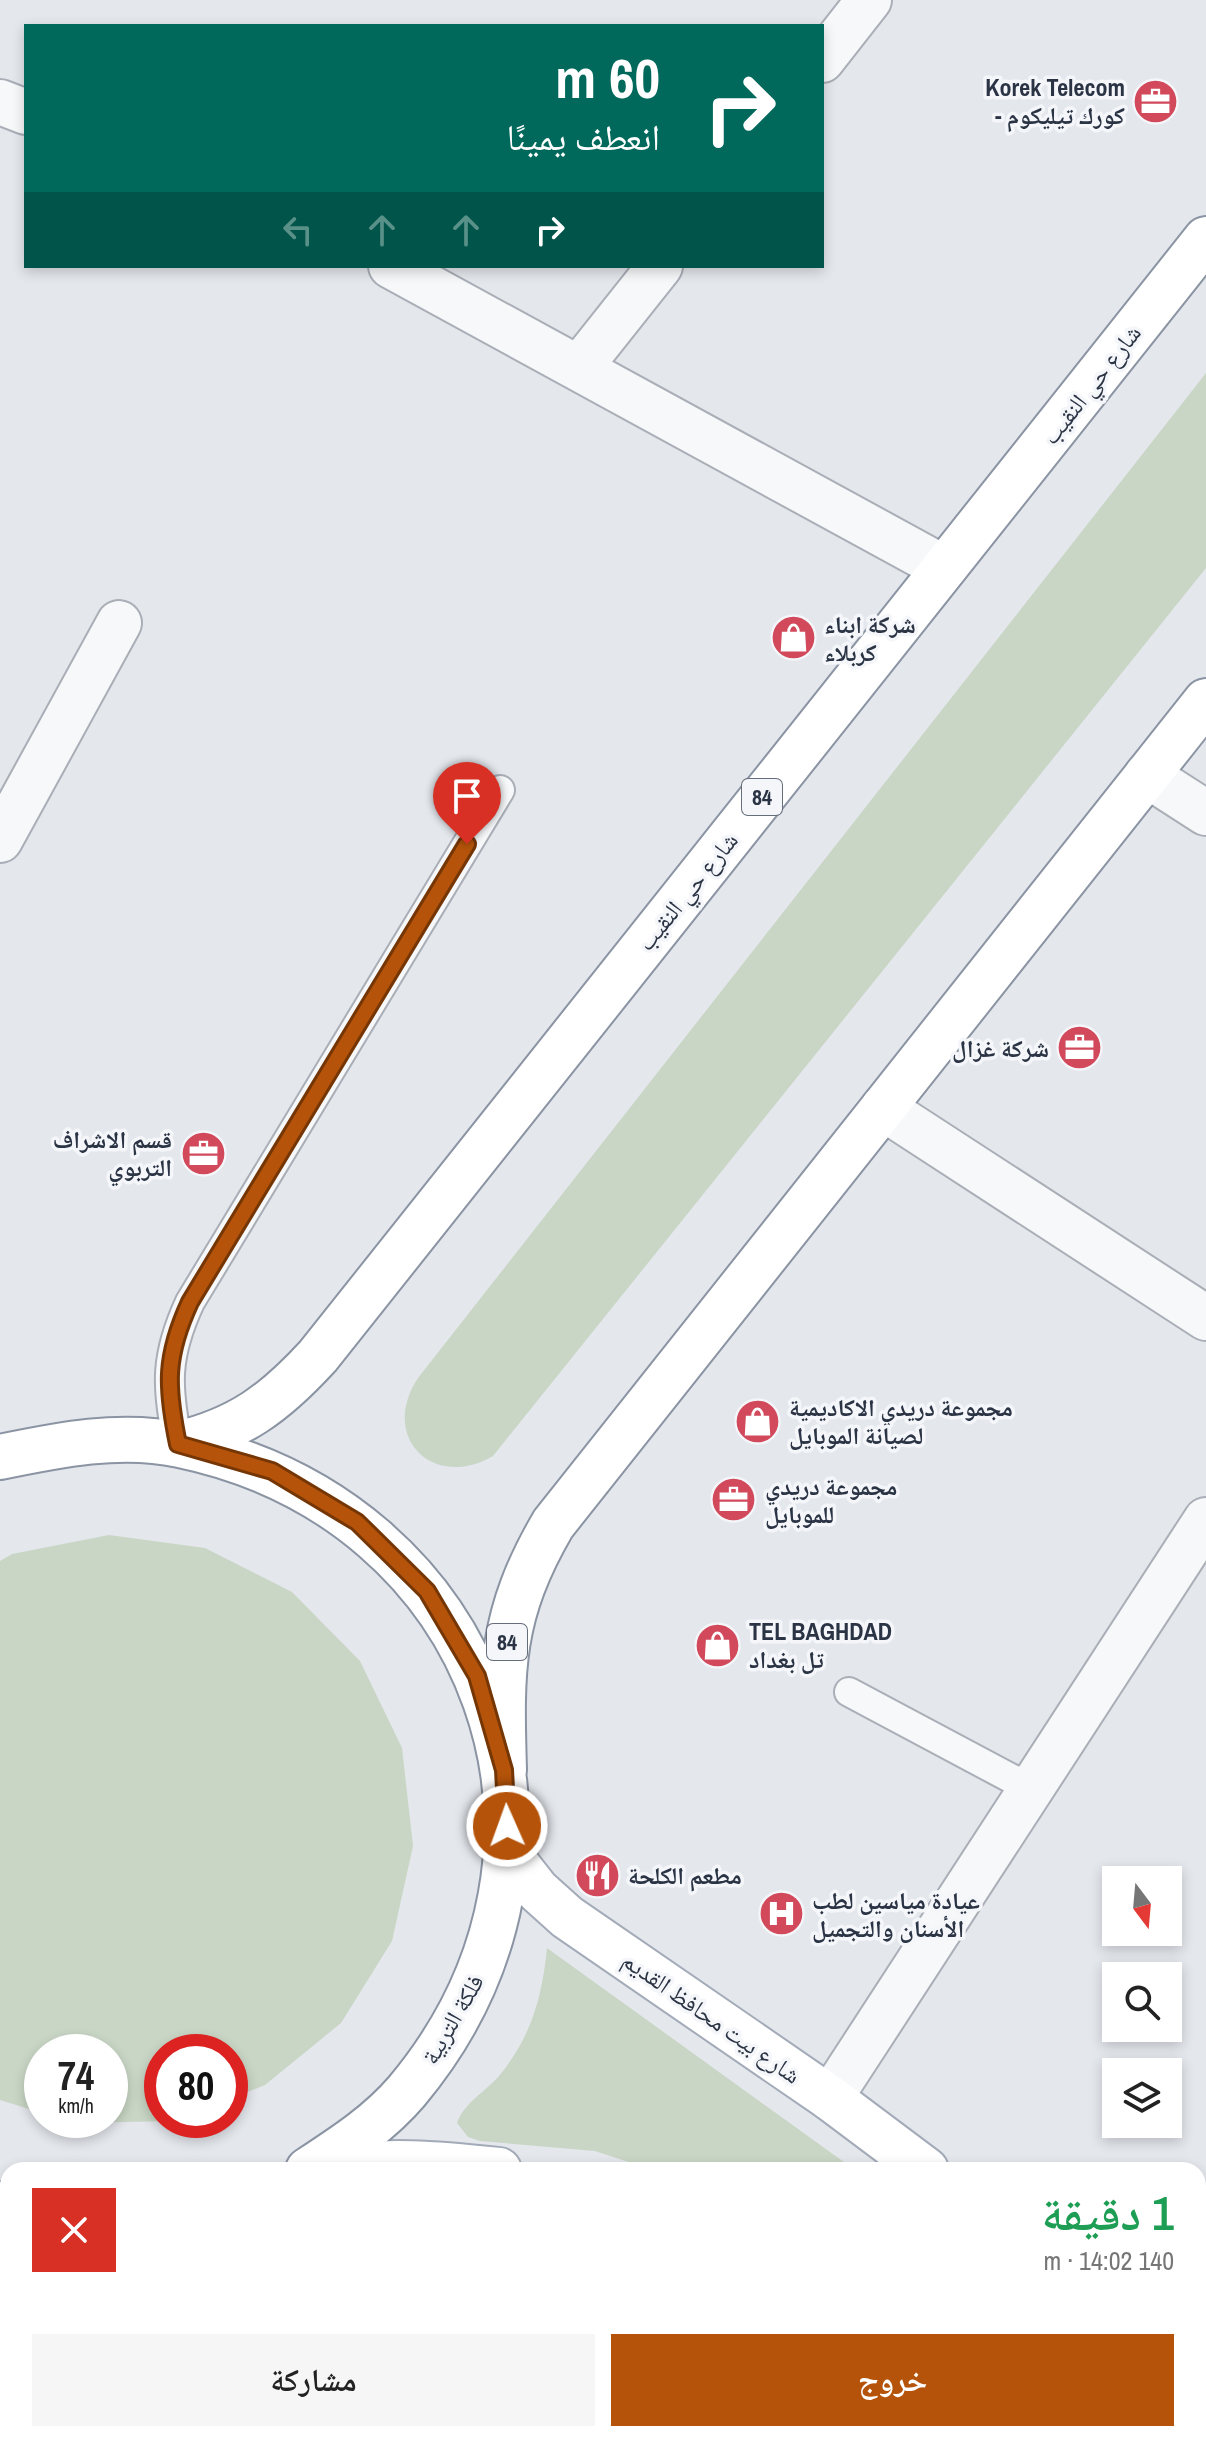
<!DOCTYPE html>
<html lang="ar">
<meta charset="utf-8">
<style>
body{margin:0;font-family:"Archivo Narrow","Noto Naskh Arabic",sans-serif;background:#f6f6f6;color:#222;direction:rtl;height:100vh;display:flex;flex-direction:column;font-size:30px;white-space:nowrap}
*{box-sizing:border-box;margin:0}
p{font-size:26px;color:#767676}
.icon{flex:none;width:44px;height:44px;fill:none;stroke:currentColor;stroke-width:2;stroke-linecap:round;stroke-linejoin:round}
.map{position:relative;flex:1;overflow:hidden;direction:ltr}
.drawer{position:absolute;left:0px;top:2162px;width:1206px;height:280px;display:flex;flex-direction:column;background:#fff;border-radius:24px 24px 0 0;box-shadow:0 4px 12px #0003;direction:rtl}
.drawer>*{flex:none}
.banner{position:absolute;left:24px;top:24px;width:800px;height:244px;border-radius:0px;box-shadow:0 4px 12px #0003;direction:rtl;background:#00695c;color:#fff;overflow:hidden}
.needle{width:52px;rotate:164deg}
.controls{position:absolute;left:1102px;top:1866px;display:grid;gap:16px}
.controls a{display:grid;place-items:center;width:80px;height:80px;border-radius:0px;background:#fff;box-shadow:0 4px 12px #0003;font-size:40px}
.speed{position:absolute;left:24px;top:2034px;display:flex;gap:16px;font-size:40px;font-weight:700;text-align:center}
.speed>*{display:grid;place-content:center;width:104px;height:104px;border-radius:50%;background:#fff;box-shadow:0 4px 12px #0003;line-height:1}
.speed small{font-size:20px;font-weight:400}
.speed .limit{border:12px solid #d22;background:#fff;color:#111}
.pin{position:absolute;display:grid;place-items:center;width:68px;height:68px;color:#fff;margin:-82px -34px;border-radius:50% 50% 50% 0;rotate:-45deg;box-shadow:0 0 8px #0007}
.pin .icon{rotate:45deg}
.me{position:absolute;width:88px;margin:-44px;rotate:358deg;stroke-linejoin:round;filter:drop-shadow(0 0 6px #0008)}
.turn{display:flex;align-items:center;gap:28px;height:168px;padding:0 32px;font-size:36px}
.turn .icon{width:104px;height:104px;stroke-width:2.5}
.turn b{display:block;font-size:56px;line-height:68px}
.lanes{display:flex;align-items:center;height:76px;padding:0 32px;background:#0003;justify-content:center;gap:40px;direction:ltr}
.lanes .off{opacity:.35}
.round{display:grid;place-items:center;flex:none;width:84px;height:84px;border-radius:0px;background:#f6f6f6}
.head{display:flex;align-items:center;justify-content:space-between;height:136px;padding:0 32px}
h1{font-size:48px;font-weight:600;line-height:60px;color:#1e9e55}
.action{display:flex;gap:16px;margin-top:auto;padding:16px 32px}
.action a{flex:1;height:92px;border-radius:0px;background:#b45309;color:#fff;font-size:32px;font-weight:600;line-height:92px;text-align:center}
.action a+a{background:#f6f6f6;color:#222}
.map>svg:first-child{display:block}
.green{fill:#c9d6c5}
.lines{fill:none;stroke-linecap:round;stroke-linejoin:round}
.service-casing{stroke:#a9aeb7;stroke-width:32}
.pedestrian-casing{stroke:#a9aeb7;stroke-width:46}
.minor-casing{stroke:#a9aeb7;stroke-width:48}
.primary-casing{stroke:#a3abb8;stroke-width:48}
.trunk-casing{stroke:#8b94a3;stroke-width:48}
.service{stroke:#f7f8fa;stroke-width:28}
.pedestrian{stroke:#f7f8fa;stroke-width:42}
.minor{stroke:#f7f8fa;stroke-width:44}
.primary{stroke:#fff;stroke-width:44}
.trunk{stroke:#fff;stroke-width:44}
.route-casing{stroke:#753606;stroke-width:20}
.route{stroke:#b45309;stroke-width:14}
.labels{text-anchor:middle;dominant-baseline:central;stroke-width:7;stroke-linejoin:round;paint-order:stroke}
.shield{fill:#f4f6f9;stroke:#676e7b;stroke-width:2}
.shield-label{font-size:22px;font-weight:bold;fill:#2b3445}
.poi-label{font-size:24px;font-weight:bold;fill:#2b3445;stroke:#f4f6f9;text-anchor:start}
.street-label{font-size:24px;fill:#2b3445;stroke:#f4f6f9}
</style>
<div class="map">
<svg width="1206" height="2442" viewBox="0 0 1206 2442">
<rect width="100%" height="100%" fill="#e4e7ec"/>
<path class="green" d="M 1206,373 L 1206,568 L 493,1456 C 433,1491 379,1437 418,1378 Z
M 109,1535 L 205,1548 L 292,1592 L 360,1661 L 402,1748 L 413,1846 L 392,1941 L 341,2023 L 265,2085 L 230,2099 L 230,2052 L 162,2052 L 162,2120 L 173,2121 L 76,2123 L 66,2120 L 110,2120 L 110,2052 L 42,2052 L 42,2113 L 0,2100 L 0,1561 L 12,1554 Z
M 547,1948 L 855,2170 L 653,2170 L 595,2151 L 480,2141 L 468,2137 L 457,2123 C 464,2103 485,2092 499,2076 C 531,2037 542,1998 547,1948 Z
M 1110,2434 L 1191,2434 L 1200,2442 L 1119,2442 Z"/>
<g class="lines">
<defs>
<path id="service" d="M 178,1444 C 166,1386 165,1356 190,1302 L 500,790
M 849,1692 L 1033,1790
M 964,2442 L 970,2434"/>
<path id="pedestrian" d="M 313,2434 L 316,2442"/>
<path id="minor" d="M 822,60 L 869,0
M 0,102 L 26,112
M 391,266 L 944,568
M 579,368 L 660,266
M 1147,775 L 1206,813
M 0,840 L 119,623
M 883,1108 L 1206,1318
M 830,2098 L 1206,1520
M 1198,2247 L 1206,2236"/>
<path id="primary" d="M 508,1853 L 537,1890 L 567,1917 L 830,2098 L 926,2170
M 324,2170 C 381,2158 442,2164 499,2170
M 0,2235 L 8,2233
M 1198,2385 L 1206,2392
M 1018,2434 L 1027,2442"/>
<path id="trunk" d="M 178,1444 C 240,1429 275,1403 318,1356 L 1206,239
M 0,1457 C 58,1445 121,1432 180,1445 C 488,1509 610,1848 407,2091 C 379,2124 343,2147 308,2170
M 504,1770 C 501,1669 500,1615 553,1524 L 1206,701
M 0,2204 L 8,2205"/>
</defs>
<use href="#service" class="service-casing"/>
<use href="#pedestrian" class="pedestrian-casing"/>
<use href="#minor" class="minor-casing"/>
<use href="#primary" class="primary-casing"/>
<use href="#trunk" class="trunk-casing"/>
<use href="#service" class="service"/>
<use href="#pedestrian" class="pedestrian"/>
<use href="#minor" class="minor"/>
<use href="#primary" class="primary"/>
<use href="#trunk" class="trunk"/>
</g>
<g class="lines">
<defs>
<path id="route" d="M 467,844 L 190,1302 C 165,1356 166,1386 178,1444 L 272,1471 L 357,1522 L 427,1591 L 477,1676 L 504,1770 L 507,1826"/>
</defs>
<use href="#route" class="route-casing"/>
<use href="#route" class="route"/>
</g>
<defs>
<symbol id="office-disc" viewBox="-11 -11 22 22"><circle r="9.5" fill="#d1495b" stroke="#f4f6f9"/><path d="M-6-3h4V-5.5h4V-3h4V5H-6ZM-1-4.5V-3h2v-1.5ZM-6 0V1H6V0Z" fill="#fff"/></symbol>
<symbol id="shop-disc" viewBox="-11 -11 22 22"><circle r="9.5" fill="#d1495b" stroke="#f4f6f9"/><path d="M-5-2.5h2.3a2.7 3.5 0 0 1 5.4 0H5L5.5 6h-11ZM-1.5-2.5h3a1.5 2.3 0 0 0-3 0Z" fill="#fff"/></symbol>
<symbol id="restaurant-disc" viewBox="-11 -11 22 22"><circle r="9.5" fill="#d1495b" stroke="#f4f6f9"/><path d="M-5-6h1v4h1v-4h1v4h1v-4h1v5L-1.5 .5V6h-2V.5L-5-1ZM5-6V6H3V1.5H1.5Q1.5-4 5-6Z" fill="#fff"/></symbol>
<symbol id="hospital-disc" viewBox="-11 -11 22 22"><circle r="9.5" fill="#d1495b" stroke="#f4f6f9"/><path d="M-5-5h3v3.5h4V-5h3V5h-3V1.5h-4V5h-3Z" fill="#fff"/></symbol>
</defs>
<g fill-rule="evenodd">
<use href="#office-disc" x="1130" y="76" width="51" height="51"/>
<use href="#shop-disc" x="768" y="612" width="51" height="51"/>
<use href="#office-disc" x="1054" y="1022" width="51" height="51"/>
<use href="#office-disc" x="178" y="1128" width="51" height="51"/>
<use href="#shop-disc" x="732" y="1396" width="51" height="51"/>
<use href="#office-disc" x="708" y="1474" width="51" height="51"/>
<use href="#shop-disc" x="692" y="1620" width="51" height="51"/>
<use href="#restaurant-disc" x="572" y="1850" width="51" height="51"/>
<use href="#hospital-disc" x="756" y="1888" width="51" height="51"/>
</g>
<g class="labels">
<g class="shield">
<rect x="742" y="779" width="40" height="36" rx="6"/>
<rect x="487" y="1624" width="40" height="36" rx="6"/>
</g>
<g class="shield-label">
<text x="762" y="797">84</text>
<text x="507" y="1642">84</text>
</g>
<g class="poi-label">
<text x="1125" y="87" text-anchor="end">Korek Telecom<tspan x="1125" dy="28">- كورك تيليكوم</tspan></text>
<text x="824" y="624">شركة ابناء<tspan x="824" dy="28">كربلاء</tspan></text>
<text x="1049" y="1048" text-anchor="end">شركة غزال</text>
<text x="172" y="1139" text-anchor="end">قسم الاشراف<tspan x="172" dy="28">التربوي</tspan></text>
<text x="789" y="1407">مجموعة دريدي الاكاديمية<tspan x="789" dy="28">لصيانة الموبايل</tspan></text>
<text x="765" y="1486">مجموعة دريدي<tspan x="765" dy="28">للموبايل</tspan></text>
<text x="749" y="1631">TEL BAGHDAD<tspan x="749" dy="28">تل بغداد</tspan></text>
<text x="628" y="1875">مطعم الكلحة</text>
<text x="812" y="1900">عيادة مياسين لطب<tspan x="812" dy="28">الأسنان والتجميل</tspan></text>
</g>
<g class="street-label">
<text transform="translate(1091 384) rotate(-52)">شارع حي النقيب</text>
<text transform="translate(687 891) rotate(-51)">شارع حي النقيب</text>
<text transform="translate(712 2017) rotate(35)">شارع بيت محافظ القديم</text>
<text transform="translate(452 2019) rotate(-60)">فلكة التربية</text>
</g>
</g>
</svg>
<div class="controls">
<a><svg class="needle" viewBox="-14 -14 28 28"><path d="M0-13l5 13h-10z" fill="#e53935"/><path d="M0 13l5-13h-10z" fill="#767676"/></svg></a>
<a><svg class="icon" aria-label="search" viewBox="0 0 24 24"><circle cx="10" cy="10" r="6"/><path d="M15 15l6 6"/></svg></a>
<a><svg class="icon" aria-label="layers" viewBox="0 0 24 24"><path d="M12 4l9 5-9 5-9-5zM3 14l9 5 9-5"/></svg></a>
</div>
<div class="speed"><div>74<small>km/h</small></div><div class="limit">80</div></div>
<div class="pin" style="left:467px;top:844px;background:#d93025"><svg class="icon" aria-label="arrive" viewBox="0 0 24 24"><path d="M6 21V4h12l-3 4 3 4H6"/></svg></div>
<svg class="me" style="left:507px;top:1826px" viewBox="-20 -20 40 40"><circle r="17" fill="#b45309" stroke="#fff" stroke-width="3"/><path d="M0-11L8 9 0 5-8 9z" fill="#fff"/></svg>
<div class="banner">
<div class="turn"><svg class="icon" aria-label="right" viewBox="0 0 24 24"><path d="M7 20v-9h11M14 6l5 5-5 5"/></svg><div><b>60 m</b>انعطف يمينًا</div></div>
<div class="lanes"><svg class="icon off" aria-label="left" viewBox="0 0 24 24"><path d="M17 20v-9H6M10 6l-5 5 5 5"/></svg><svg class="icon off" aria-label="ahead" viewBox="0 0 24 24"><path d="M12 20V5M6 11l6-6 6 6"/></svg><svg class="icon off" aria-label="ahead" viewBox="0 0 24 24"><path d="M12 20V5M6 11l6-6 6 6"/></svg><svg class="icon" aria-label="right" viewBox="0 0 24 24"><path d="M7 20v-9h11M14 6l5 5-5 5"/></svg></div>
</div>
<section class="drawer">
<div class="head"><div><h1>1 دقيقة</h1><p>140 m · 14:02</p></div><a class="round" style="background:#d93025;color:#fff"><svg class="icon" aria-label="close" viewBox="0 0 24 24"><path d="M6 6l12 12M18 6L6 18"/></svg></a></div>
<div class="action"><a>خروج</a><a>مشاركة</a></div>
</section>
</div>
